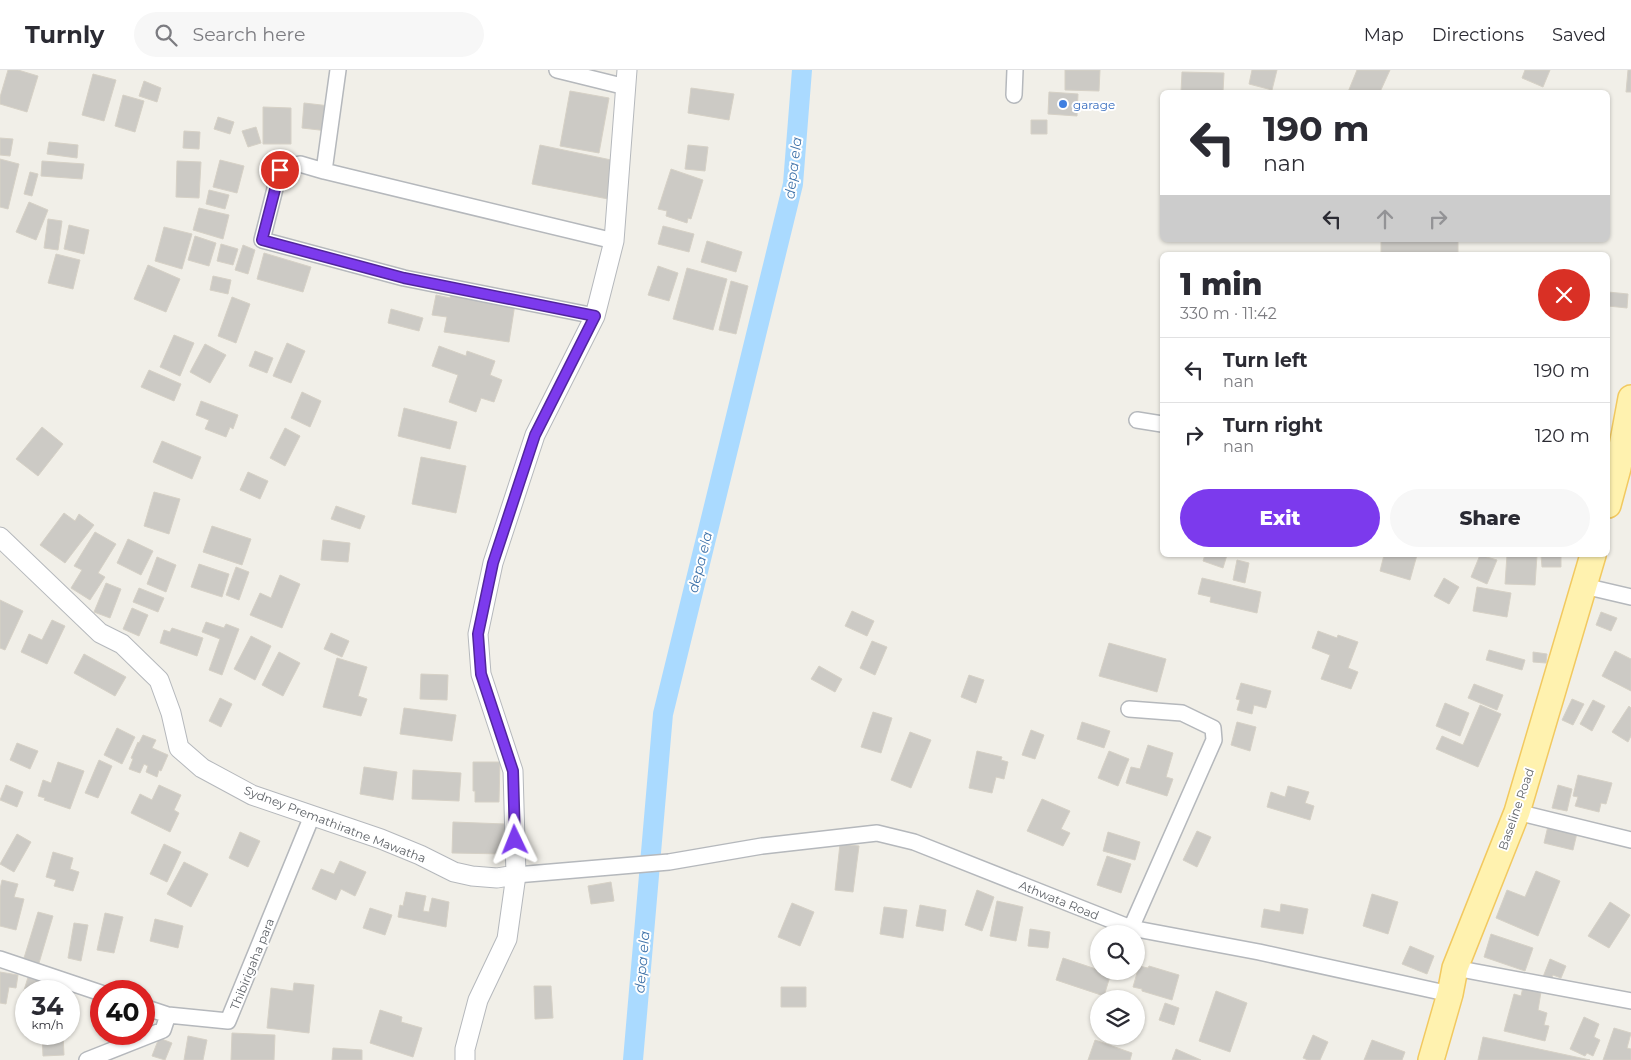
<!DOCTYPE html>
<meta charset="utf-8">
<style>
body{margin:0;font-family:Montserrat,sans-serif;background:#f7f7f7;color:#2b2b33;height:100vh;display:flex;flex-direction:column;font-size:19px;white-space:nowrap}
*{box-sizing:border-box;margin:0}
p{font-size:16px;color:#7c7c81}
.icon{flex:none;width:28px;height:28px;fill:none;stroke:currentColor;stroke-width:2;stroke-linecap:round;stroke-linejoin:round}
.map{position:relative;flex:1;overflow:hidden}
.panel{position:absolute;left:1160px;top:182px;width:450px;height:305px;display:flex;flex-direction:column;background:#fff;border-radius:8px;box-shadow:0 1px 4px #0004}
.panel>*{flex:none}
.hud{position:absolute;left:1160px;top:20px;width:450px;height:152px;border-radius:8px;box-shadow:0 1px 4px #0004;background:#fff;color:#2b2b33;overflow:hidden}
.tools{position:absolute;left:1090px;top:855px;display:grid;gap:10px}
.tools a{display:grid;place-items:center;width:55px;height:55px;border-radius:50%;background:#fff;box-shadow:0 1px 4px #0004;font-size:25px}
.speed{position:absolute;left:15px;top:910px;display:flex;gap:10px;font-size:25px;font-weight:700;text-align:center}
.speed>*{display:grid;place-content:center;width:65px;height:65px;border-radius:50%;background:#fff;box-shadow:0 1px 4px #0004;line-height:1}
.speed small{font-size:12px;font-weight:400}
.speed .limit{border:8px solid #d22;background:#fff;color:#111}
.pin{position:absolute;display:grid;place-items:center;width:42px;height:42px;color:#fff;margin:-21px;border:2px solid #fff;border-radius:50%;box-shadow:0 1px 5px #0007}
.me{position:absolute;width:55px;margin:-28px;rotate:358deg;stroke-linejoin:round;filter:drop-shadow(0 0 4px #0008)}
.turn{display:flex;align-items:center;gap:18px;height:105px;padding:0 20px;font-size:22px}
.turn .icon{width:65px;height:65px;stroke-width:2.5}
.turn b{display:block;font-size:35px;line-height:42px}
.lanes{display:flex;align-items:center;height:48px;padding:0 20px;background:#0003;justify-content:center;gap:25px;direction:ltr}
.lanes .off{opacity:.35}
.round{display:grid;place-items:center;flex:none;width:52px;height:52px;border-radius:26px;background:#f7f7f7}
.headline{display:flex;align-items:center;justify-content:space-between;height:85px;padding:0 20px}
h1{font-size:30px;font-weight:800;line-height:38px}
.primary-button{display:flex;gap:10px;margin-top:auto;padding:10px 20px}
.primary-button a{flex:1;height:58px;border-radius:30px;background:#7c3aed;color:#fff;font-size:20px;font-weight:800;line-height:58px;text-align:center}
.primary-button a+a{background:#f7f7f7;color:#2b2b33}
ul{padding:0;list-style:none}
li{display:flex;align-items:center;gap:15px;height:65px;padding:0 20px;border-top:1px solid #e1e1e2}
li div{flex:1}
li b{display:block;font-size:19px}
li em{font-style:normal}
header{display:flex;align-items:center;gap:30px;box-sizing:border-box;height:70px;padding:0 25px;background:#fff;border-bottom:1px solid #e1e1e2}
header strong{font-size:24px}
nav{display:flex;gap:28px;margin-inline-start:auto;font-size:18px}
.search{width:350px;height:45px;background:#f7f7f7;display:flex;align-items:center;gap:12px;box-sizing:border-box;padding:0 18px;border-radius:28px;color:#7c7c81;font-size:19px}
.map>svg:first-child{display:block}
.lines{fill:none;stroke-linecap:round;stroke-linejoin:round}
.canal{stroke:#aadaff;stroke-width:20}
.building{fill:#cccac5;stroke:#d6d1c6}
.minor-casing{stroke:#b5b8bc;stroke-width:18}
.tertiary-casing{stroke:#b5b8bc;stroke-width:21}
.primary-casing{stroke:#f2c960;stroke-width:28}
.minor{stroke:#fff;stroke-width:15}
.tertiary{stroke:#fff;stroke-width:19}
.primary{stroke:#fff2af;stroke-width:25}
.route-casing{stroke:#51269a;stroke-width:12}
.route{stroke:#7c3aed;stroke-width:9}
.shop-dot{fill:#3f7fe0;stroke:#fff;stroke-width:2}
.labels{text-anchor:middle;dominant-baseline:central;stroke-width:4;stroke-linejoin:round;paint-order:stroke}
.shop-label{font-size:12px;fill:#366cbe;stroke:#fff;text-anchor:start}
.street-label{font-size:12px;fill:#5f6368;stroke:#fff}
.water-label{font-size:14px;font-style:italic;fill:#4174aa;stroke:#fff}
</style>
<header>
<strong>Turnly</strong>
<div class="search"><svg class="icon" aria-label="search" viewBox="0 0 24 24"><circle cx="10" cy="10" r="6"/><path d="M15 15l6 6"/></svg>Search here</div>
<nav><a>Map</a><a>Directions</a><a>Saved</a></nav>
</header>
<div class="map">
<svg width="1631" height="990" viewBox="0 0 1631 990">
<rect width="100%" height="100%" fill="#f1efe8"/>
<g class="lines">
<path class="canal" d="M 633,990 L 663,644 L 793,114 L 802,0"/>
</g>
<path class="building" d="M 8,0 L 18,0 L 38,6 L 27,42 L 0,34 L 0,27 Z
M 1065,0 L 1100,0 L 1099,21 L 1065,20 Z
M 1252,0 L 1277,0 L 1272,20 L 1249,14 Z
M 1357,0 L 1390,0 L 1380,22 L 1348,22 Z
M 1525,0 L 1550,0 L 1543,17 L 1522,8 Z
M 1628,0 L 1631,0 L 1631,22 L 1626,22 Z
M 1182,2 L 1224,3 L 1223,22 L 1181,22 Z
M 93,4 L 116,10 L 104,51 L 82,45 Z
M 144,11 L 161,18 L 157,32 L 139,26 Z
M 691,18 L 734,24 L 729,50 L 688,43 Z
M 570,21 L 609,28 L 599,83 L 560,76 Z
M 1049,22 L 1078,24 L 1077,46 L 1048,44 Z
M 123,25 L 144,31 L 135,62 L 115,56 Z
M 304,33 L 330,36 L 328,61 L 302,58 Z
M 263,37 L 291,38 L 291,74 L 263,74 Z
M 218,47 L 234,52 L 230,64 L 214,59 Z
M 1031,50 L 1047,50 L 1047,64 L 1031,64 Z
M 256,57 L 261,73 L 248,77 L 242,61 Z
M 184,61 L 200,62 L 199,79 L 183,78 Z
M 0,68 L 13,69 L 10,86 L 0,85 Z
M 49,72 L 78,75 L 77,88 L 47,84 Z
M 540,75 L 616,91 L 608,129 L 532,114 Z
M 688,75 L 708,77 L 705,101 L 685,99 Z
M 0,89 L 19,94 L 8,139 L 0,137 Z
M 220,90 L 244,96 L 237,123 L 213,117 Z
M 42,91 L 84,94 L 82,109 L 41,106 Z
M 177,91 L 201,92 L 199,128 L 176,127 Z
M 671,99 L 703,110 L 691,149 L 688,148 L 687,153 L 666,146 L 667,141 L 658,139 Z
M 30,102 L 38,104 L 32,126 L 24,124 Z
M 209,120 L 229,125 L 225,139 L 206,134 Z
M 29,132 L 48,140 L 36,170 L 16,162 Z
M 199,138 L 229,145 L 223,169 L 193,160 Z
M 48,149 L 62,151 L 58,180 L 44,178 Z
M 69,155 L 89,160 L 84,184 L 64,179 Z
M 663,156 L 694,164 L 689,182 L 658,174 Z
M 164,157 L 192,164 L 182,199 L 155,191 Z
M 195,166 L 216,173 L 209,196 L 188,190 Z
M 1381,170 L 1458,170 L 1458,184 L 1381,185 Z
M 707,171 L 742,182 L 736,202 L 701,192 Z
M 221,174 L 238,179 L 233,195 L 217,191 Z
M 243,175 L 255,180 L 248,204 L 235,200 Z
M 264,183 L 311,197 L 303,222 L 257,209 Z
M 56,184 L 80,190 L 73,219 L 48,213 Z
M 148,195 L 180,209 L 166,242 L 134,229 Z
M 658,196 L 678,203 L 669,231 L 648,225 Z
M 687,198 L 727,209 L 713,260 L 673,249 Z
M 213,206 L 231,210 L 228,224 L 210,220 Z
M 731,211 L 748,216 L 736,264 L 719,260 Z
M 1608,222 L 1628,224 L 1627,238 L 1608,236 Z
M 451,224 L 515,234 L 509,272 L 444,262 L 447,247 L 432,245 L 436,225 L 450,228 Z
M 232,227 L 250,234 L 236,273 L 218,266 Z
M 391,239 L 423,248 L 419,261 L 388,253 Z
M 174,265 L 194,273 L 180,306 L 160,297 Z
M 287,273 L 305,281 L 291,313 L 273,306 Z
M 205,274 L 226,285 L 210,313 L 190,302 Z
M 439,276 L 466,286 L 467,281 L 495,291 L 490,305 L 502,310 L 494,332 L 481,328 L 476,342 L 449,332 L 458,305 L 432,296 Z
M 255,281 L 273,288 L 267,303 L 249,296 Z
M 149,300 L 181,314 L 174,331 L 141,317 Z
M 302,322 L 321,331 L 310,357 L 291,348 Z
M 201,331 L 238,345 L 233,359 L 230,357 L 226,367 L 205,359 L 209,350 L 196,345 Z
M 404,338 L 457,352 L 450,379 L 398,366 Z
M 42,357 L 63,374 L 38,406 L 16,389 Z
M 285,358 L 300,366 L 285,396 L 270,388 Z
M 162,371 L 201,387 L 192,409 L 153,392 Z
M 421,387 L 466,396 L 456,443 L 412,434 Z
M 248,402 L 268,411 L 260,429 L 240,420 Z
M 154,422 L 180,429 L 169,464 L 144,456 Z
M 336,436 L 365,446 L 360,459 L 331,449 Z
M 64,443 L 75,451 L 79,444 L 94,455 L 65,493 L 40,475 Z
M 212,456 L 251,469 L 242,495 L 203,482 Z
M 95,462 L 116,474 L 98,503 L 105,507 L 90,530 L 71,518 L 82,500 L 74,496 Z
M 128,469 L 153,481 L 141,505 L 117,493 Z
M 323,470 L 350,473 L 348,492 L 321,490 Z
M 1205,485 L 1227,485 L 1223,498 L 1203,491 Z
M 1384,485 L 1417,485 L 1410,510 L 1380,501 Z
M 1480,485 L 1497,490 L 1487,514 L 1471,507 Z
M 1507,485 L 1537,485 L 1535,515 L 1505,514 Z
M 1541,485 L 1561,485 L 1561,497 L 1542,497 Z
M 157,487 L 176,495 L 166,522 L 147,514 Z
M 1237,490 L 1249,493 L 1245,513 L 1233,510 Z
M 199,494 L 229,504 L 222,527 L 191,517 Z
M 236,497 L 249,502 L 239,530 L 226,525 Z
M 280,505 L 300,514 L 282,558 L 250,545 L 260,523 L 271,528 Z
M 1202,508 L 1261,522 L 1257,543 L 1210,532 L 1211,527 L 1198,524 Z
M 1444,508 L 1459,517 L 1449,534 L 1434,526 Z
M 106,513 L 121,519 L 110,548 L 94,542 Z
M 1477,517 L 1511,523 L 1507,547 L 1473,541 Z
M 139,518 L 164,528 L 158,542 L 133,532 Z
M 0,530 L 23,541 L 5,580 L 0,578 Z
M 132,538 L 148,545 L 139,566 L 123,559 Z
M 852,541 L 874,551 L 867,566 L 845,556 Z
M 1601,542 L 1617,548 L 1611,561 L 1596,555 Z
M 52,550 L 65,556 L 47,594 L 21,582 L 29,564 L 42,570 Z
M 206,552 L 224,558 L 226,554 L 239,559 L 222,605 L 209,600 L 220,569 L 202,562 Z
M 172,558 L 203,568 L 197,586 L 160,573 L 164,560 L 170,562 Z
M 1318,561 L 1337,568 L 1338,565 L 1358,572 L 1348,598 L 1358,602 L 1351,619 L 1321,609 L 1330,585 L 1312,578 Z
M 331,563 L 349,571 L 342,587 L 324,579 Z
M 251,566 L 271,576 L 255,610 L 234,599 Z
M 872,571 L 887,577 L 875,605 L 860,598 Z
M 1109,573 L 1166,589 L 1157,622 L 1099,606 Z
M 1489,580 L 1525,590 L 1522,600 L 1486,590 Z
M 1615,581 L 1631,589 L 1631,621 L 1602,606 Z
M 279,582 L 300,593 L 283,626 L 262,615 Z
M 1533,582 L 1547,584 L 1546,593 L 1533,592 Z
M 84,584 L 126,607 L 115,626 L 74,603 Z
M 337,588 L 367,597 L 358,626 L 367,629 L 361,646 L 323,637 Z
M 819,596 L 842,609 L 835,622 L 811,609 Z
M 421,604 L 448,605 L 447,630 L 420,629 Z
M 969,605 L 984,610 L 976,633 L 961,627 Z
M 1241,613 L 1271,621 L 1266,638 L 1254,635 L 1252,644 L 1237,640 L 1240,630 L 1236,629 Z
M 1474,614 L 1503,625 L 1497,640 L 1468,628 Z
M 220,628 L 232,634 L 221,657 L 209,651 Z
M 1572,629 L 1584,634 L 1573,655 L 1562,650 Z
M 1593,630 L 1605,636 L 1592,661 L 1580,654 Z
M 1445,633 L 1469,643 L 1460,666 L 1436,656 Z
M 1480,635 L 1501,644 L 1478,697 L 1436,679 L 1442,666 L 1463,675 Z
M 1629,636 L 1631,638 L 1631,666 L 1628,672 L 1612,662 Z
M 404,638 L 456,645 L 452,671 L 400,664 Z
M 873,642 L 892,648 L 881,683 L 861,677 Z
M 1082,652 L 1110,661 L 1104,678 L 1077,669 Z
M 1237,652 L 1256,657 L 1250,681 L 1231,675 Z
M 117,658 L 135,667 L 122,694 L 104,685 Z
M 1031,660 L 1044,665 L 1035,689 L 1022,685 Z
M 910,662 L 931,670 L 911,718 L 891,710 Z
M 143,665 L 156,670 L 152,678 L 168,685 L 161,701 L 159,700 L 157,707 L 146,702 L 148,696 L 144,694 L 140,703 L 129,699 L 133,689 L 131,688 L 138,672 L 139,673 Z
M 17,673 L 38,681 L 30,699 L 10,690 Z
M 1148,675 L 1173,683 L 1166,707 L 1173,709 L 1167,726 L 1126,713 L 1131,697 L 1140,699 Z
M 977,681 L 1002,687 L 1001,690 L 1008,692 L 1004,709 L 996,707 L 992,723 L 969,718 Z
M 1109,681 L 1129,689 L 1118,716 L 1098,708 Z
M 99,690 L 112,696 L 98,728 L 85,723 Z
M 58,692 L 84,701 L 70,739 L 44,730 L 45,728 L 38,726 L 43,710 L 51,713 Z
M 473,692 L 500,692 L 499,732 L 475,732 L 475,721 L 473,721 Z
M 364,697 L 397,702 L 393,730 L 360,724 Z
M 413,700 L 461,703 L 459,731 L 412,729 Z
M 1578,705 L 1612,713 L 1606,734 L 1601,733 L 1599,742 L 1575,736 L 1578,727 L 1573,726 Z
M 6,715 L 23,722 L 17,737 L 0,730 Z
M 159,715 L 181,725 L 174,740 L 179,743 L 170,762 L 131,743 L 140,724 L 152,730 Z
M 1558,715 L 1572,719 L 1567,741 L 1552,738 Z
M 1288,716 L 1309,722 L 1305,733 L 1314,736 L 1310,750 L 1267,737 L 1271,722 L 1285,727 Z
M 1042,729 L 1070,741 L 1061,759 L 1070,763 L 1063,776 L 1027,761 Z
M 453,752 L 505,754 L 505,784 L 452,783 Z
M 1548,756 L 1577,763 L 1573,780 L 1544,773 Z
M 1197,761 L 1211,767 L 1197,797 L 1183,790 Z
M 240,762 L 260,771 L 248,797 L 229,788 Z
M 1108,762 L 1140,772 L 1135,790 L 1103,781 Z
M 17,764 L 31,772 L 14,802 L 0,794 Z
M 164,774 L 181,782 L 167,812 L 150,804 Z
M 840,774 L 859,776 L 853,822 L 835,820 Z
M 53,782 L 73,788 L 70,799 L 79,802 L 73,821 L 54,816 L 56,810 L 46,807 Z
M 1107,786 L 1131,794 L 1121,823 L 1097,815 Z
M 340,791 L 366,802 L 355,826 L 341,819 L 336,830 L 312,819 L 321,799 L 334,804 Z
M 184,792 L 208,804 L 191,837 L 167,824 Z
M 1536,801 L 1560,811 L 1538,866 L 1496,848 L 1507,820 L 1525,827 Z
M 2,810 L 18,814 L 14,827 L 24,829 L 16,860 L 0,856 L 0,819 Z
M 611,812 L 614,831 L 591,834 L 588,816 Z
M 977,820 L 994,827 L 982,861 L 965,855 Z
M 406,822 L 426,826 L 423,841 L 429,842 L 432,828 L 449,832 L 446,857 L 398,847 L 400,835 L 403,836 Z
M 1372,824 L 1398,832 L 1388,864 L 1363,856 Z
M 997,831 L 1023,837 L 1016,871 L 990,866 Z
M 1610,832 L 1630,845 L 1609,878 L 1588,866 Z
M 792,833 L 814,842 L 800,876 L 778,867 Z
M 1281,834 L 1308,839 L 1303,864 L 1261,857 L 1264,839 L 1280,842 Z
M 920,835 L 946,840 L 943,861 L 916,856 Z
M 884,837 L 907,840 L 903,868 L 880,864 Z
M 370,838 L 392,845 L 385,865 L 363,858 Z
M 38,842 L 53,846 L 39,893 L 24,888 Z
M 105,843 L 123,847 L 114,883 L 97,880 Z
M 155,849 L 183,856 L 178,878 L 150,871 Z
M 74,853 L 88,855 L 81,891 L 68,888 Z
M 1030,859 L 1050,862 L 1048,878 L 1028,876 Z
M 1491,864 L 1533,878 L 1525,901 L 1484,887 Z
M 1410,876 L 1434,886 L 1427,904 L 1402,894 Z
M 1063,888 L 1099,900 L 1099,901 L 1111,903 L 1104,926 L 1056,910 Z
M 1550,889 L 1566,896 L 1561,908 L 1553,905 L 1551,910 L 1543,907 Z
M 1139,896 L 1148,898 L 1149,896 L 1179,905 L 1172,930 L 1142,921 L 1142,919 L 1133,917 Z
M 0,902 L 18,905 L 16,918 L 9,917 L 6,934 L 0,933 Z
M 29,904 L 47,910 L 43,921 L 26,921 L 26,931 L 21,930 Z
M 294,913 L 314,915 L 309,963 L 267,958 L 271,918 L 293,921 Z
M 534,916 L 551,916 L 553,948 L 535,949 Z
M 781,917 L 806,917 L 806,937 L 781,937 Z
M 1523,917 L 1541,922 L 1538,940 L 1547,943 L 1544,955 L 1549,956 L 1545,971 L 1504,961 L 1514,924 L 1521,926 Z
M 1216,921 L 1247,933 L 1230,982 L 1199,971 Z
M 1165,933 L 1179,938 L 1174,955 L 1159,950 Z
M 380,940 L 402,947 L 401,952 L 422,958 L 413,987 L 370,973 Z
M 1584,947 L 1599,954 L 1594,967 L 1600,970 L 1593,986 L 1587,983 L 1585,986 L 1570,979 Z
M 1614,958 L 1631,963 L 1627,978 L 1631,979 L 1631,990 L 1603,990 Z
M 232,963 L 275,965 L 274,990 L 231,990 Z
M 42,964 L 63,964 L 64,985 L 43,986 Z
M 1313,965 L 1328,972 L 1320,990 L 1308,990 L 1303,988 Z
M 188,966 L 207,970 L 203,990 L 184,990 Z
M 1483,967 L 1590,990 L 1478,990 Z
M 159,968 L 172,973 L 165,990 L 152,986 Z
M 1095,970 L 1132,983 L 1130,990 L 1088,990 Z
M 1372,970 L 1405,982 L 1402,990 L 1364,990 Z
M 333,978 L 362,980 L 362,990 L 332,990 Z
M 1176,979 L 1201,990 L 1172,990 Z"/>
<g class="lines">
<defs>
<path id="minor" d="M 338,0 L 324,101 L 614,171
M 557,0 L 626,17
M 1014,25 L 1015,0
M 324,101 L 300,94 L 280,99 L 262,170 L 404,208 L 595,246
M 1137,350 L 1162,354
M 1584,516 L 1631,527
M 1129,639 L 1182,643 L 1213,658 L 1214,670 L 1131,858
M 1517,742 L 1631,770
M 516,805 L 669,792 L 762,776 L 877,763 L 914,772 L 1131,858 L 1259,882 L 1450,924
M 0,889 L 101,923
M 1455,898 L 1631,931
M 144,937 L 168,945
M 87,990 L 163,960 L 168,945 L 228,951 L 312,746"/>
<path id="tertiary" d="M 0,467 L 100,563 L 122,574 L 159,610 L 171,643 L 179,678 L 202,698 L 252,725 L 381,769 L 420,785 L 454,802 L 472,806 L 497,808 L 516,805
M 465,990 L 465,979 L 478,930 L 507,869 L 516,805 L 513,701 L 481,604 L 478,564 L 493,493 L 535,365 L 595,246 L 614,171 L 627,0"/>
<path id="primary" d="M 1608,435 L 1618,398 L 1631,328
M 1431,990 L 1450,924 L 1455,898 L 1517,742 L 1593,485"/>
</defs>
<use href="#minor" class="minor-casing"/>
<use href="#tertiary" class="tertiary-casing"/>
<use href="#primary" class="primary-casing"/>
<use href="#minor" class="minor"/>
<use href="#tertiary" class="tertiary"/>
<use href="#primary" class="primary"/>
</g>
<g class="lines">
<defs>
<path id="route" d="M 280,100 L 262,170 L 404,208 L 595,246 L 535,365 L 493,493 L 478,564 L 481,604 L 513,701 L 515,770"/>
</defs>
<use href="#route" class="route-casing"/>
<use href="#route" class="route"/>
</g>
<circle class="shop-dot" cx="1063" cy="34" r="5"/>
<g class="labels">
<g class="shop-label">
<text x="1073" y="34">garage</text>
</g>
<g class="street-label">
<text transform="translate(1516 739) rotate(-71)">Baseline Road</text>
<text transform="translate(335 754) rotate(21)">Sydney Premathiratne Mawatha</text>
<text transform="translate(1059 830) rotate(22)">Athwata Road</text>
<text transform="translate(252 894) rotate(-68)">Thibirigaha para</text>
</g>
<g class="water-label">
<text transform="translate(793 98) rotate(-83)">depa ela</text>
<text transform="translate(700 492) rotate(-76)">depa ela</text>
<text transform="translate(642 892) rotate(-85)">depa ela</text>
</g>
</g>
</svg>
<div class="tools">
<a><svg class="icon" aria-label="search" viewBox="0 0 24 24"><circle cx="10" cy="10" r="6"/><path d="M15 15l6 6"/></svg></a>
<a><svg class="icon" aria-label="layers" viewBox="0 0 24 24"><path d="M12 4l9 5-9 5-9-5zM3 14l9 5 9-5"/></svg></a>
</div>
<div class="speed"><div>34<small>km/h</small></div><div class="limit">40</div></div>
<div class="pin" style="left:280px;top:100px;background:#d93025"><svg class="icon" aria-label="arrive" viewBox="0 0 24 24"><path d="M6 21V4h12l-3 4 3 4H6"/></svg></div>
<svg class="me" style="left:515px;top:770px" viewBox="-20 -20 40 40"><path d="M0-17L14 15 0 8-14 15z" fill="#7c3aed" stroke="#fff" stroke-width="4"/></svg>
<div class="hud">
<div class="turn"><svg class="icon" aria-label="left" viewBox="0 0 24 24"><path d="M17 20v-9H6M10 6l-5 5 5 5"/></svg><div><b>190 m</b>nan</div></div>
<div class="lanes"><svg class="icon" aria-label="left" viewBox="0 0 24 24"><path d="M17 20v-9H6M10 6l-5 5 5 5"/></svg><svg class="icon off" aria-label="ahead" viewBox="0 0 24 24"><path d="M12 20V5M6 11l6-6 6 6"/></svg><svg class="icon off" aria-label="right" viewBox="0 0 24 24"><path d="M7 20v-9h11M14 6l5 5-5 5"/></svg></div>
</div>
<section class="panel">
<div class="headline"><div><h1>1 min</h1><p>330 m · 11:42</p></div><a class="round" style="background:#d93025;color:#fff"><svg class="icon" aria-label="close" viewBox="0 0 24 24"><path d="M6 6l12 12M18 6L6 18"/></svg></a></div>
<ul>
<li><svg class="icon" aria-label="left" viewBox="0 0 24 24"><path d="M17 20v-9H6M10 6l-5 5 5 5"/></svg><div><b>Turn left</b><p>nan</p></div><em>190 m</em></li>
<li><svg class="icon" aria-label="right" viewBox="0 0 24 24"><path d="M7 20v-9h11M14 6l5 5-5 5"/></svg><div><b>Turn right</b><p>nan</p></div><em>120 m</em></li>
</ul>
<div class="primary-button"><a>Exit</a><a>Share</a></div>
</section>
</div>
